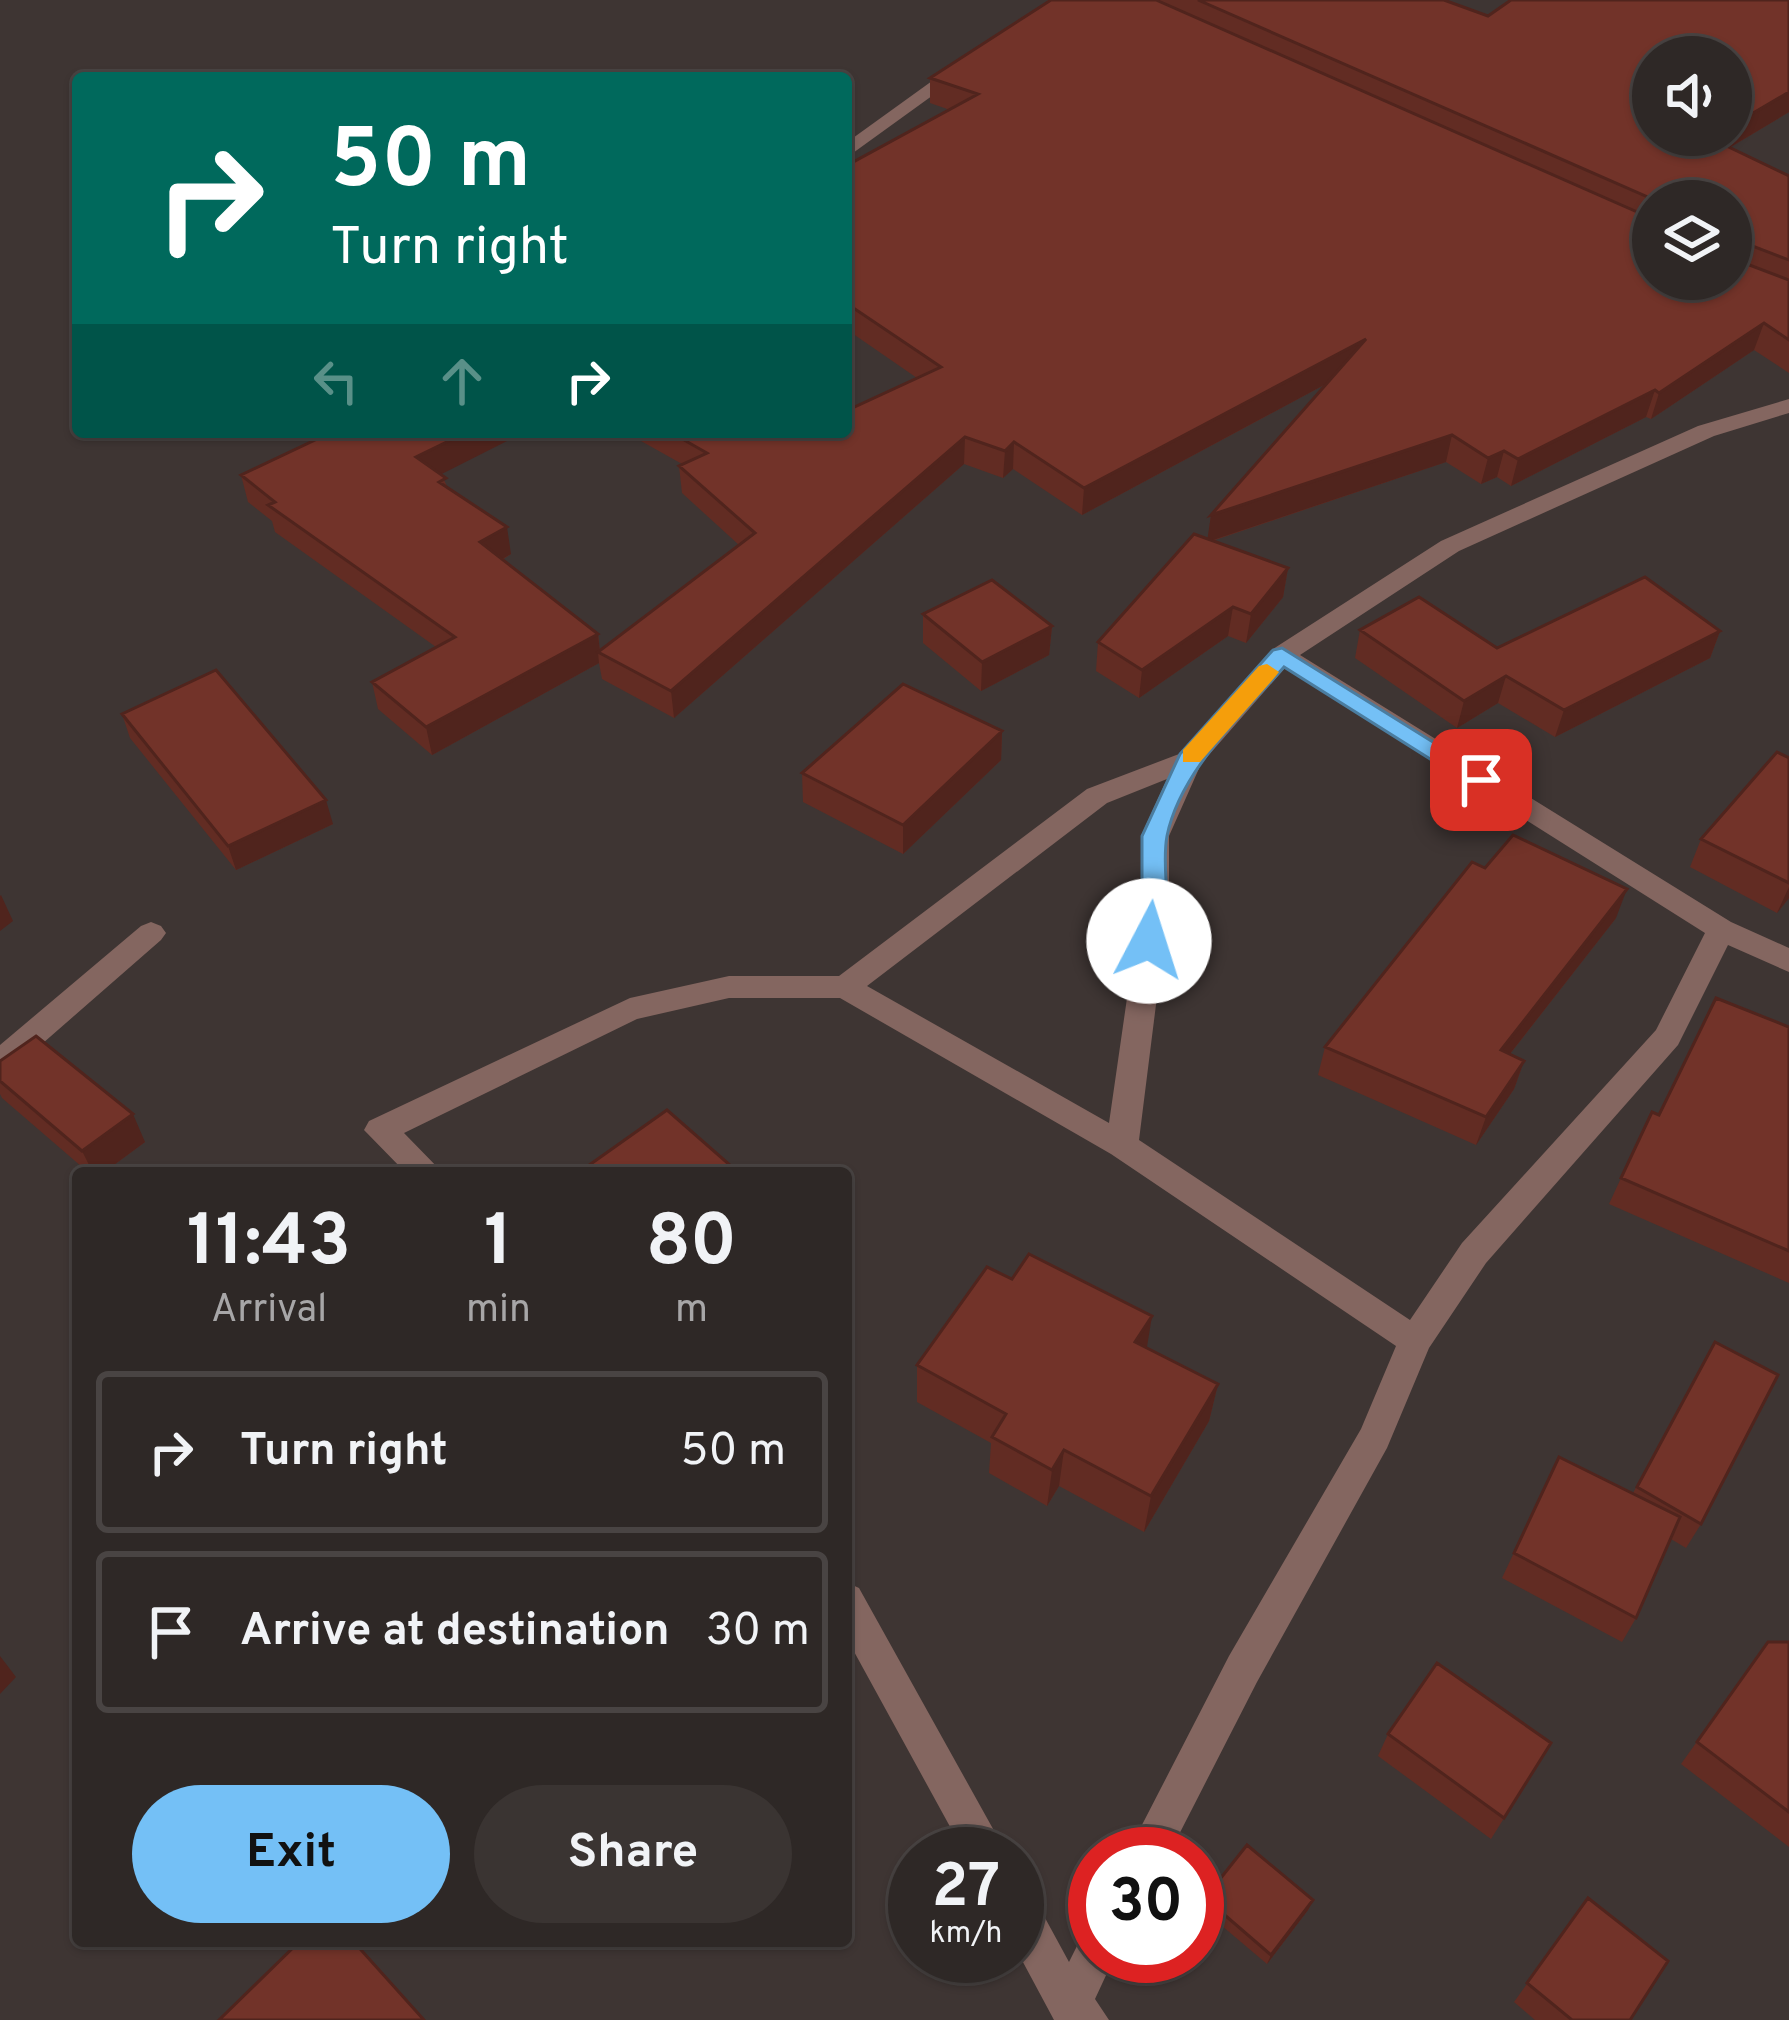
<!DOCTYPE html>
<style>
body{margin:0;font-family:Overpass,sans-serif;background:#3a3432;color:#f1f3f6;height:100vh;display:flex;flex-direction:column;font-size:45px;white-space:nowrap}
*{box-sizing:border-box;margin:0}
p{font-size:39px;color:#a7a6a7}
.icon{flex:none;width:66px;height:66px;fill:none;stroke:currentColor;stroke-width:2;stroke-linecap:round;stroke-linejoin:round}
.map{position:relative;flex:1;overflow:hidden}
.panel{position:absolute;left:72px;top:1167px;width:780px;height:780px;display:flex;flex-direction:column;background:#2e2826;border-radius:12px;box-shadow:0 3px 9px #0004,0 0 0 3px #494443}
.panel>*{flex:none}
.hud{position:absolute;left:72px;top:72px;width:780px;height:366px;border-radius:12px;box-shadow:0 3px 9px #0004,0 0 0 3px #494443;background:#00695c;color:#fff;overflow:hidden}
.tools{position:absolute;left:1632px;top:36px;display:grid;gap:24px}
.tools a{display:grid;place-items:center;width:120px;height:120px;border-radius:50%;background:#2e2826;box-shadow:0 3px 9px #0004,0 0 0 3px #494443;font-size:60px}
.speed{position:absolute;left:888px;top:1827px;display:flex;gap:24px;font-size:60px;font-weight:700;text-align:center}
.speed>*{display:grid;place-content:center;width:156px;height:156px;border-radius:50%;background:#2e2826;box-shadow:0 3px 9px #0004,0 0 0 3px #494443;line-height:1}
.speed small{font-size:30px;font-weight:400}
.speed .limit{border:18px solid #d22;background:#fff;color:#111}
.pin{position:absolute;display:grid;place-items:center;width:102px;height:102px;color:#fff;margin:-51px;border-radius:24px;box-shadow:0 6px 18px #0006}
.me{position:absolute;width:132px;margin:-66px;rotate:5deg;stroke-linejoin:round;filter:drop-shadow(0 0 9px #0008)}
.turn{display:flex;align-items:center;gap:42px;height:252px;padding:0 60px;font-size:54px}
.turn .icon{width:156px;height:156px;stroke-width:2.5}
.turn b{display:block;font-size:84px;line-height:102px}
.lanes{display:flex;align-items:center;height:114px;padding:0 60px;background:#0003;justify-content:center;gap:60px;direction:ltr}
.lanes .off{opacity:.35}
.eta{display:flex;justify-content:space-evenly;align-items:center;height:204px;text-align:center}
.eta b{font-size:72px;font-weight:700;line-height:84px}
.action{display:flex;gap:24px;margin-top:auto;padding:24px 60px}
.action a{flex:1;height:138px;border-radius:72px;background:#74c0f6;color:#111;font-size:48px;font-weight:700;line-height:138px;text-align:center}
.action a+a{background:#3a3432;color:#f1f3f6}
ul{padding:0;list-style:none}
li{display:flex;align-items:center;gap:36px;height:162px;margin:0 24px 18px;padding:0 36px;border:6px solid #494443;border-radius:12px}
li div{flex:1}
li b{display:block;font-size:45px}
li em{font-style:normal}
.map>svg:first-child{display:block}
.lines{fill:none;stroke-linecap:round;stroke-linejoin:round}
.street{fill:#846660;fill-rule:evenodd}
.wall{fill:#622c23;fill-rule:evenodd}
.shaded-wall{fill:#50241d}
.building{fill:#723329;stroke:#50241d;stroke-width:3}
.route{fill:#74c0f6;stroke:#4b7da0;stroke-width:3}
.slow{fill:#f59e0b}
</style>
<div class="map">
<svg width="1789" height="2020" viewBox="0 0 1789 2020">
<rect width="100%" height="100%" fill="#3e3533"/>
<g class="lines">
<path class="street" d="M 957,63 L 972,67 L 846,158 L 846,143 Z
M 1789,399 L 1789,413 L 1714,436 L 1459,551 L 1300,655 L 1731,922 L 1789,948 L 1789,972 L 1728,945 L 1678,1045 L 1486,1263 L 1429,1348 L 1387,1448 L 1257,1682 L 1169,1854 L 1127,1854 L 1229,1656 L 1361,1429 L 1396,1346 L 1111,1154 L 840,998 L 729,998 L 637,1019 L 404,1133 L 443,1173 L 406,1173 L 364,1130 L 369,1121 L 630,998 L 729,976 L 839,976 L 1087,789 L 1179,754 L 1273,649 L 1441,541 L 1698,426 ZM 1285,668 L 1705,933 L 1656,1030 L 1462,1243 L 1410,1320 L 1139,1140 L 1169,901 L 1169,836 L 1201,764 ZM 1167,779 L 1141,836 L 1141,901 L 1109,1123 L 867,986 L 1107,803 Z
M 151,922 L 161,926 L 166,933 L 161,940 L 11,1071 L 0,1075 L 0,1045 L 141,926 Z
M 846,1582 L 859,1588 L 1007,1854 L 965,1854 L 846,1637 Z
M 1017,1888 L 1032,1894 L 1069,1962 L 1080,1940 L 1095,1934 L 1095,1956 L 1115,1956 L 1095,1999 L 1109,2020 L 1054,2020 L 1017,1951 Z"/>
</g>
<path class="wall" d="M 1051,0 L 1444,0 L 1488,16 L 1789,112 L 1729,148 L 1789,176 L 1789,373 L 1754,350 L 1651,419 L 1646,417 L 1511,486 L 1497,477 L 1481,484 L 1446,462 L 1212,541 L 1288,568 L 1283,597 L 1246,643 L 1228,636 L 1139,698 L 1096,671 L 1098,642 L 1208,539 L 1211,515 L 1326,384 L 1082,515 L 1013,469 L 1003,478 L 964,464 L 674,718 L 602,679 L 599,663 L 432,755 L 378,709 L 372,682 L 436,647 L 275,532 L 272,521 L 248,502 L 241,475 L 441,474 L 448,488 L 511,554 L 502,560 L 598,634 L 600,651 L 739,545 L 682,493 L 679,466 L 682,464 L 625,432 L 846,432 L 917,378 L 846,329 L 846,166 L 950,110 L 930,103 L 930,78 ZM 1653,201 L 1731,201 L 1653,279 Z
M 923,614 L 1052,626 L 1049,655 L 981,691 L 923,643 Z
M 1360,630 L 1497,648 L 1720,631 L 1710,658 L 1555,737 L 1498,703 L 1457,728 L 1355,658 Z
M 122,714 L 333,824 L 236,870 L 130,738 Z
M 1002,731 L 1001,760 L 903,854 L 803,802 L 802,773 Z
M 1789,758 L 1789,898 L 1777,913 L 1690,867 L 1701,839 Z
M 1616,918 L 1510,1054 L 1524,1061 L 1514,1089 L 1476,1145 L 1318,1075 L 1325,1047 Z
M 1789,1027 L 1789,1283 L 1609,1204 L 1621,1178 L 1659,1115 Z
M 0,1061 L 145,1142 L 103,1173 L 89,1173 L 2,1098 L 0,1094 Z
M 1715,1342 L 1701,1524 L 1686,1548 L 1671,1539 L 1636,1618 L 1622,1642 L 1502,1578 L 1559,1457 L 1633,1493 Z
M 1147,1348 L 1218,1384 L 1209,1421 L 1144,1532 L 1059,1486 L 1047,1506 L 989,1473 L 991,1443 L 917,1402 L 917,1365 Z
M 1768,1642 L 1789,1642 L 1789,1847 L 1681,1764 Z
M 1388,1734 L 1551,1743 L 1491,1839 L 1378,1756 Z
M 1205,1898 L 1313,1900 L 1308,1910 L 1267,1964 L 1202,1909 Z
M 1588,1898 L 1630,2020 L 1535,2020 L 1514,2002 Z"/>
<path class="shaded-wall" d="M 1789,92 L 1789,112 L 1702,164 L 1710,138 L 1716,135 L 1731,135 L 1731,126 Z
M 1764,323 L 1754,350 L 1651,419 L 1659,393 Z
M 1366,339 L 1361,365 L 1082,515 L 1084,488 Z
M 1655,390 L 1646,417 L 1511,486 L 1518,459 Z
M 467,432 L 525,432 L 422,484 L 416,457 Z
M 1452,435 L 1446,462 L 1207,542 L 1211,515 Z
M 965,437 L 964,464 L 674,718 L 671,691 Z
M 1014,442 L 1013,469 L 1003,478 L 1005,451 Z
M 1504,451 L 1497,477 L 1481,484 L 1488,458 Z
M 507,527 L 511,554 L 485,569 L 480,542 Z
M 1288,568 L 1283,597 L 1246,643 L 1251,614 Z
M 1233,607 L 1228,636 L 1139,698 L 1142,670 Z
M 1052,626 L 1049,655 L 981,691 L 982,662 Z
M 1720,631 L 1710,658 L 1555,737 L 1564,710 Z
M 598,634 L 600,653 L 598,652 L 599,663 L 432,755 L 426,727 Z
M 1506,676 L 1498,703 L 1457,728 L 1464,701 Z
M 1002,731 L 1001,760 L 903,854 L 903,825 Z
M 326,800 L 333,824 L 236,870 L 228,846 Z
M 1789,887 L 1789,898 L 1777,913 Z
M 1627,889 L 1616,918 L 1491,1078 L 1501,1050 Z
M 1,895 L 13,921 L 0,931 L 0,896 Z
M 1524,1061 L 1514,1089 L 1476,1145 L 1486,1117 Z
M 133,1114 L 145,1142 L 103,1173 L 93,1173 L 82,1151 Z
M 1152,1316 L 1146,1353 L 1135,1342 Z
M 1218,1384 L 1209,1421 L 1144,1532 L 1151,1496 Z
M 1064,1450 L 1059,1486 L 1047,1506 L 1052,1470 Z
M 0,1656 L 16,1677 L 0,1694 Z
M 1313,1900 L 1308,1910 L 1267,1964 L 1271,1955 Z"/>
<path class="building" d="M 1051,0 L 1156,0 L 1653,219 L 1653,279 L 1731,279 L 1731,258 L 1789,280 L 1789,340 L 1764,323 L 1659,393 L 1655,390 L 1518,459 L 1504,451 L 1488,458 L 1452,435 L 1211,515 L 1366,339 L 1084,488 L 1014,442 L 1005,451 L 965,437 L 671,691 L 598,652 L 755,533 L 679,466 L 707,453 L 670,432 L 846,432 L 846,411 L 941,367 L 846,303 L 846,166 L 978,94 L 930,78 Z
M 1198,0 L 1444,0 L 1488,16 L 1511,0 L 1789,0 L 1789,92 L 1731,126 L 1731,57 L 1653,57 L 1653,135 L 1716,135 L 1710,138 L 1789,176 L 1789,260 L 1737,240 L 1735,249 L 1731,251 L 1731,201 L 1657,201 Z
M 332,432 L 467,432 L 416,457 L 446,478 L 439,482 L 507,527 L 480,542 L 598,634 L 426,727 L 372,682 L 455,637 L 268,505 L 275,502 L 241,475 Z
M 1194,534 L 1288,568 L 1251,614 L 1233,607 L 1142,670 L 1098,642 Z
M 1645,577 L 1720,631 L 1564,710 L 1506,676 L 1464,701 L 1360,630 L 1419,597 L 1497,648 Z
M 992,580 L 1052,626 L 982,662 L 923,614 Z
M 216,670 L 326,800 L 228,846 L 122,714 Z
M 903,684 L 1002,731 L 903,825 L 802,773 Z
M 1777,752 L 1789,758 L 1789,883 L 1701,839 Z
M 1513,835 L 1627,889 L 1501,1050 L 1524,1061 L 1486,1117 L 1325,1047 L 1472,862 L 1485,868 Z
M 1716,998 L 1789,1027 L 1789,1251 L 1621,1178 L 1652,1112 L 1659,1115 Z
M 36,1036 L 133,1114 L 82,1151 L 0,1081 L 0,1061 Z
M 667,1110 L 739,1173 L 578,1173 Z
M 1029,1254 L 1152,1316 L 1135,1342 L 1218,1384 L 1151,1496 L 1064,1450 L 1052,1470 L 992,1437 L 1006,1414 L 917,1365 L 987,1267 L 1012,1279 Z
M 1715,1342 L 1778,1375 L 1701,1524 L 1637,1487 Z
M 1559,1457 L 1680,1517 L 1636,1618 L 1514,1553 Z
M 1768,1642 L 1789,1642 L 1789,1812 L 1697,1742 Z
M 1437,1663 L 1551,1743 L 1504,1818 L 1388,1734 Z
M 1247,1845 L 1313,1900 L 1271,1955 L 1205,1898 Z
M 1588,1898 L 1668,1961 L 1630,2020 L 1572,2020 L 1527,1983 Z
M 300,1941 L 353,1941 L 424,2020 L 219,2020 Z"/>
<path class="route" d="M 1282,648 L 1494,780 L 1481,788 L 1473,786 L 1284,667 C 1242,715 1180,771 1167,836 C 1160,873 1176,913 1159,948 L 1140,948 L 1136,941 L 1142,901 L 1142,836 L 1180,754 L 1273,650 Z"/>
<path class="slow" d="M 1267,664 L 1279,672 L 1275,677 L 1200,762 L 1183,762 L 1183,750 L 1259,666 Z"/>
</svg>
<div class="tools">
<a><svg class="icon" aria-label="sound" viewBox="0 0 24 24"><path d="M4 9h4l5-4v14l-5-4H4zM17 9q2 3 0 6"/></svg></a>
<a><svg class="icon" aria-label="layers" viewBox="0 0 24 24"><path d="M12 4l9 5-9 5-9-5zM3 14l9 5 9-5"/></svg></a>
</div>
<div class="speed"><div>27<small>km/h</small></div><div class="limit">30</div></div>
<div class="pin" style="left:1481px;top:780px;background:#d93025"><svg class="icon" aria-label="arrive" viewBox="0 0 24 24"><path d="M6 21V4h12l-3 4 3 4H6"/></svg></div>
<svg class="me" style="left:1149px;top:941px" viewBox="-20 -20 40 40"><circle r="19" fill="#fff"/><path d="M0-13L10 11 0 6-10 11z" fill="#74c0f6"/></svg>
<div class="hud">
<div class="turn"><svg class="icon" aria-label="right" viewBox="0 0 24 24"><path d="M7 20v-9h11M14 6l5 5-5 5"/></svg><div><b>50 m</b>Turn right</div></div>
<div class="lanes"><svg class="icon off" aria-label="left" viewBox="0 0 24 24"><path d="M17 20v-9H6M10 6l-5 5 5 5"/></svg><svg class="icon off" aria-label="ahead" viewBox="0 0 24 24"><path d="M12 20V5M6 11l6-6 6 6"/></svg><svg class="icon" aria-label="right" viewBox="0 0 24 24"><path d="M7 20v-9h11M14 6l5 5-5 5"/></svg></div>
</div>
<section class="panel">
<div class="eta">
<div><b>11:43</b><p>Arrival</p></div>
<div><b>1</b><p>min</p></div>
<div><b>80</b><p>m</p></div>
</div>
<ul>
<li><svg class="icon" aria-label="right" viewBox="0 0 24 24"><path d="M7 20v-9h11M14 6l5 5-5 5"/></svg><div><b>Turn right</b></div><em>50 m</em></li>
<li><svg class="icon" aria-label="arrive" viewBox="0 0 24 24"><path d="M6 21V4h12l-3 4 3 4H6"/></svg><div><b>Arrive at destination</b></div><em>30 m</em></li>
</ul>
<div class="action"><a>Exit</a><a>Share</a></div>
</section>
</div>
